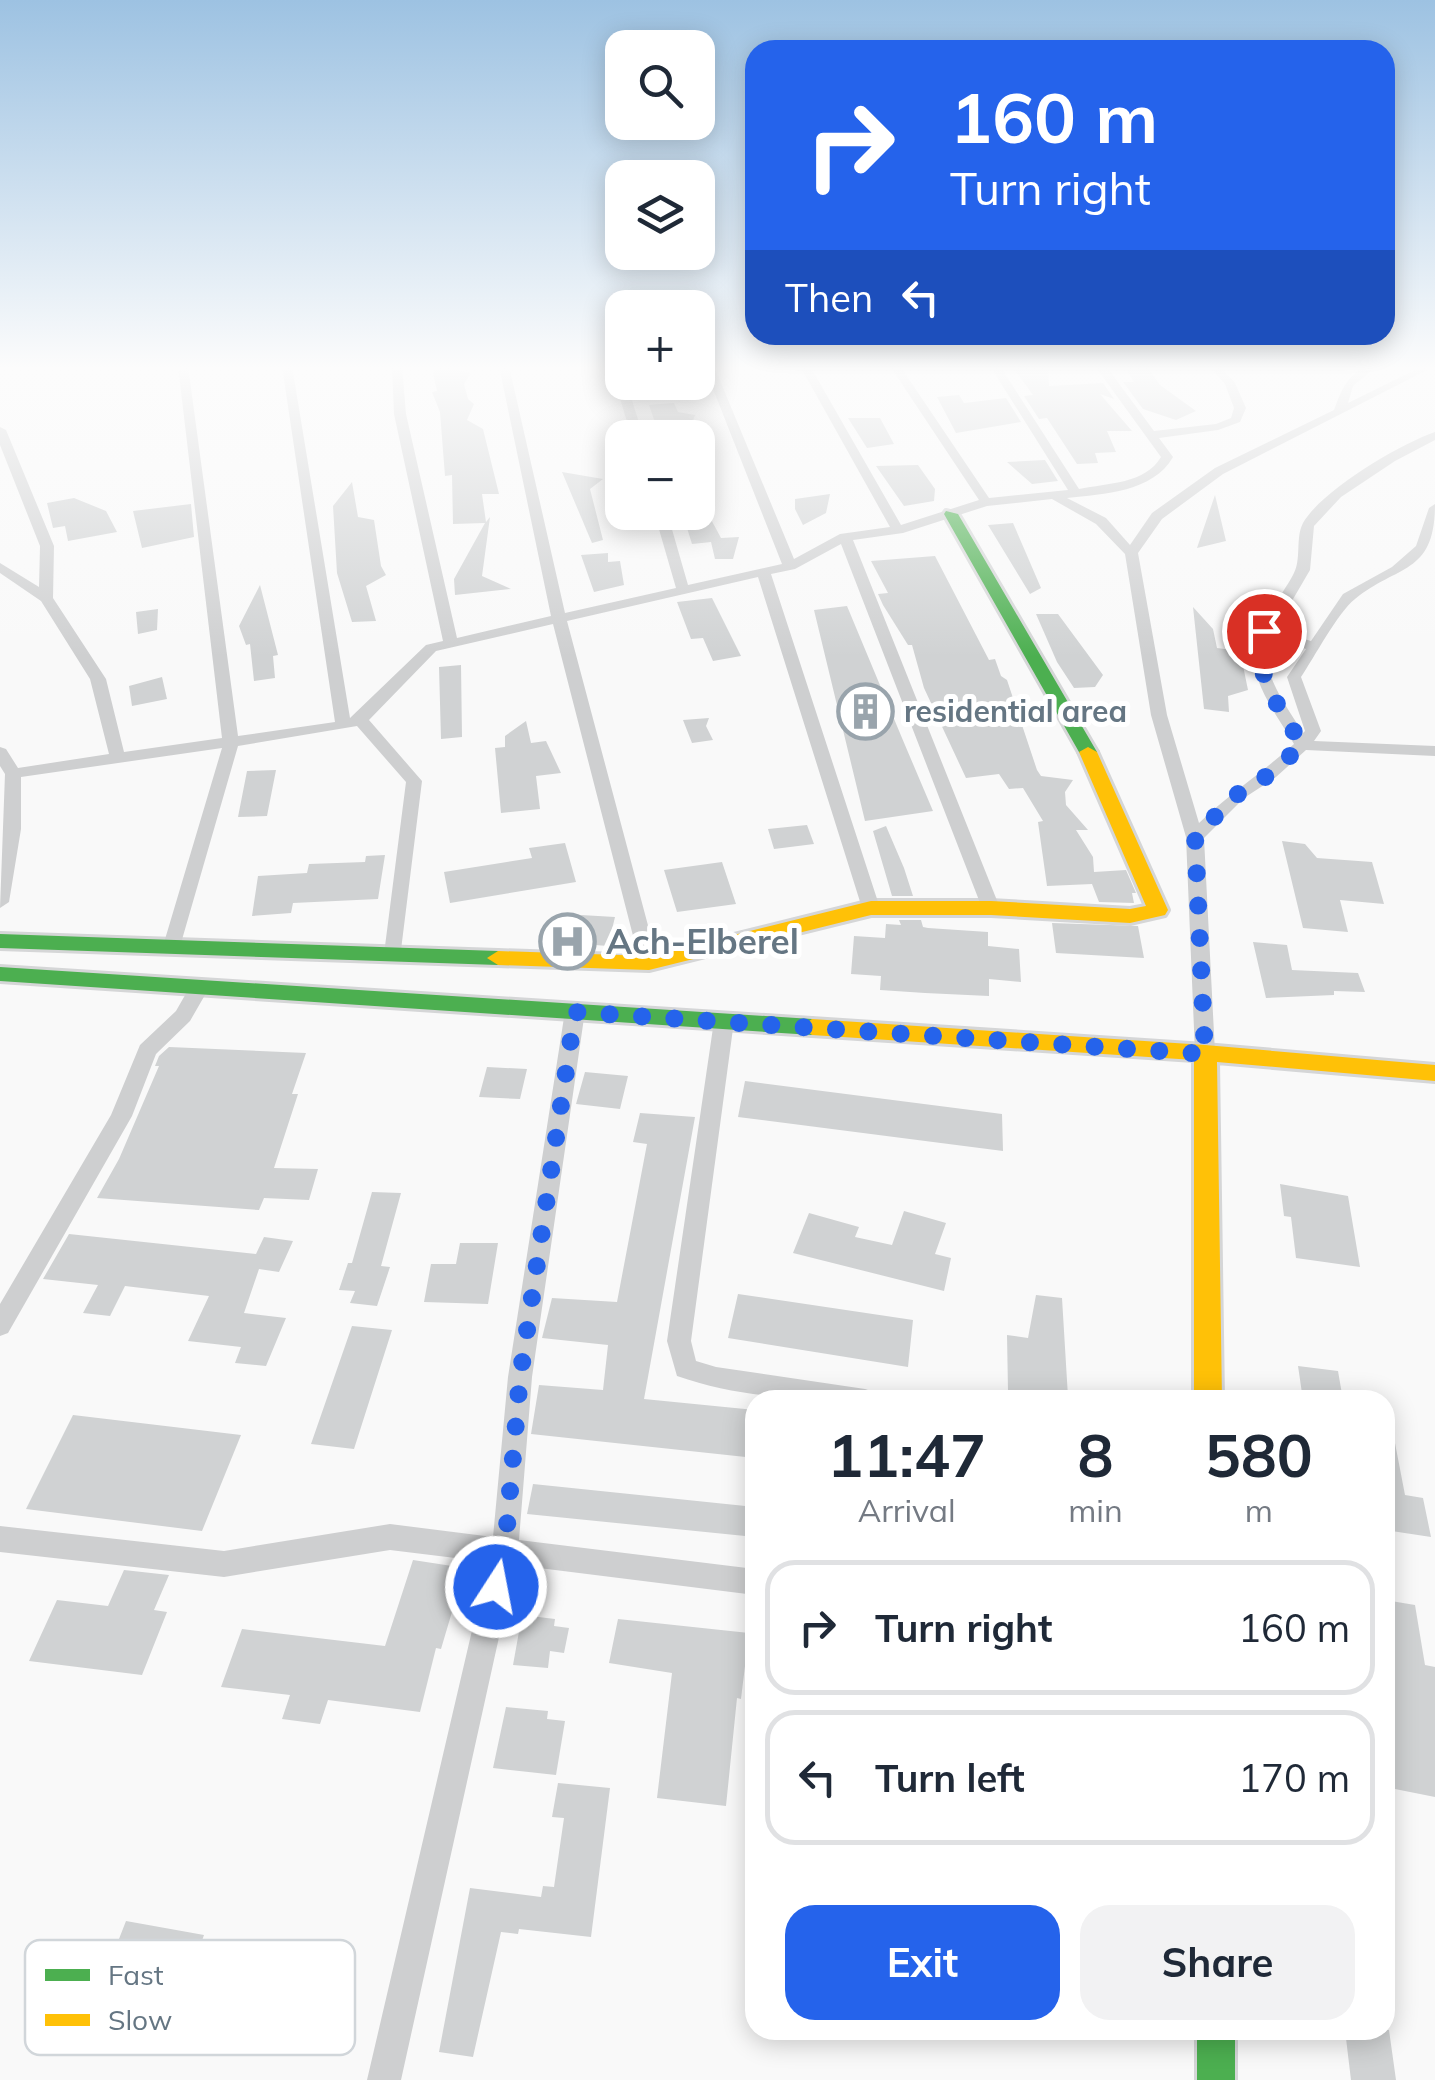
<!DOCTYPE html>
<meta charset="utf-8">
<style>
body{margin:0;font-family:Mulish,sans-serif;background:#f2f2f3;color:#1f2937;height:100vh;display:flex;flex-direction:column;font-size:38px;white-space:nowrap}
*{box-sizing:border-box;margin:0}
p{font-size:32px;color:#747a83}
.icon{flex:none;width:55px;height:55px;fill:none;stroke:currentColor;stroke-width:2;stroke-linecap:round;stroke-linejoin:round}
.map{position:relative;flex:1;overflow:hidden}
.panel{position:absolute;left:745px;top:1390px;width:650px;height:650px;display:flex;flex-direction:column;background:#fff;border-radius:30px;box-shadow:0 5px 25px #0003}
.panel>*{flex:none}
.hud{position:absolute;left:745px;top:40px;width:650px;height:305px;border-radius:30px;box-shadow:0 5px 25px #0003;background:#2563eb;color:#fff;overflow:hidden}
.buttons{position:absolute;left:605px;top:30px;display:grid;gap:20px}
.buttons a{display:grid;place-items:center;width:110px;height:110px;border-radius:20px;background:#fff;box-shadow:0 5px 25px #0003;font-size:50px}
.pin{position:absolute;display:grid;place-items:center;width:85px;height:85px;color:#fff;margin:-42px;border:5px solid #fff;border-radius:50%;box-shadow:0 2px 10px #0007}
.me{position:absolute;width:110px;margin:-55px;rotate:11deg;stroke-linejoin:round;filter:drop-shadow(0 0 8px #0008)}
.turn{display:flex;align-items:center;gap:35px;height:210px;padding:0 40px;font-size:45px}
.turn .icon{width:130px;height:130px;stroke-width:2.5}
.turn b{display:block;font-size:70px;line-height:85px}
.then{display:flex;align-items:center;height:95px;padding:0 40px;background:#0003;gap:20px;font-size:38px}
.eta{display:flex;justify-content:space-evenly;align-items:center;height:170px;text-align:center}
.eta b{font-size:60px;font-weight:700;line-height:70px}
.cta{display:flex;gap:20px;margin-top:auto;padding:20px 40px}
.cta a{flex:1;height:115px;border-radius:30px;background:#2563eb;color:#fff;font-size:40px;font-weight:700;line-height:115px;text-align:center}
.cta a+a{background:#f2f2f3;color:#1f2937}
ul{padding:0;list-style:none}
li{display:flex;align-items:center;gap:30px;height:135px;margin:0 20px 15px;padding:0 20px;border:5px solid #e0e1e3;border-radius:30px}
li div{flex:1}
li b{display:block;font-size:38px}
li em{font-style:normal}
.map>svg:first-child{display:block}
.building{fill:#d0d2d3}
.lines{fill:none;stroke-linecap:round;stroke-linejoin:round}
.fast-casing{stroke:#d5d6d7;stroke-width:6}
.slow-casing{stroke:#d5d6d7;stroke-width:6}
.street{fill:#cecfd0;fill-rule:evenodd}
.fast{fill:#4caf50;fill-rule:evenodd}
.slow{fill:#ffc107;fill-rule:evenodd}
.route{stroke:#2563eb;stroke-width:18;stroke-dasharray:0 32.4}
.labels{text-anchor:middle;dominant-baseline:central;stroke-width:10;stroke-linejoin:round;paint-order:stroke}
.far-poi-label{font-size:30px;font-weight:bold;fill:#657683;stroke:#fff;text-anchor:start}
.poi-label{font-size:35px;font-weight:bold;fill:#657683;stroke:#fff;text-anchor:start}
.key{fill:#fff;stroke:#d1d6da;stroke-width:2.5}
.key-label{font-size:28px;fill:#657683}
</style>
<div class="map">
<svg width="1435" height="2080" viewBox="0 0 1435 2080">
<rect width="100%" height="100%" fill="#f9f9f9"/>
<path class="building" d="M 440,366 L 471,373 L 464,384 L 468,399 L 474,404 L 467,420 L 483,429 L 499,494 L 482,494 L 486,522 L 490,517 L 482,576 L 511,589 L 455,595 L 454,579 L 485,523 L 453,524 L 452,475 L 445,476 L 440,412 L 432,392 L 437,391 L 433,373 Z
M 1012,366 L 1048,366 L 1049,386 L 1103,383 L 1114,399 L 1100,394 L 1132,431 L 1107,431 L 1116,452 L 1095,453 L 1098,463 L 1077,464 L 1047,418 L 1039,419 L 1024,396 L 1033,395 Z
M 1124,366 L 1146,366 L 1160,385 L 1196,411 L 1176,420 L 1143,409 L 1123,382 L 1134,382 Z
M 959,395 L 964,403 L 1006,398 L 1021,422 L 956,433 L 937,397 Z
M 674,403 L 678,412 L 695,415 L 688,435 L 659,434 L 649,405 Z
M 848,418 L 880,418 L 894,444 L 867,448 Z
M 1045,460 L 1058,481 L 1032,484 L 1007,462 Z
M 918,465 L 935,489 L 934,501 L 904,506 L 876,466 Z
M 562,472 L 603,479 L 590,489 L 603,540 L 592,543 Z
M 352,482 L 358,517 L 374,520 L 381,566 L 386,575 L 366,586 L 376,621 L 352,622 L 337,573 L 333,506 Z
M 830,494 L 826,513 L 803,525 L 795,509 L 795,499 Z
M 1215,495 L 1226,541 L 1197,548 Z
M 74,498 L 106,511 L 117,532 L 68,541 L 65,526 L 53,528 L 47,503 Z
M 191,504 L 194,537 L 142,548 L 133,511 Z
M 682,512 L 707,512 L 721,538 L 739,537 L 733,559 L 715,559 L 711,542 L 692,544 Z
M 1013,523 L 1041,588 L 1030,594 L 988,525 Z
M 608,553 L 608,562 L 620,561 L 624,585 L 594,592 L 581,555 Z
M 935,556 L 989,660 L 995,659 L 1001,676 L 1007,680 L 1037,770 L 1041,776 L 1073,780 L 1065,792 L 1066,805 L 1088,830 L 1076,830 L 1093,857 L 1094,872 L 1126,870 L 1136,893 L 1132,893 L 1134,903 L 1099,902 L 1092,884 L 1047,886 L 1038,822 L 1043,821 L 1023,788 L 1009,789 L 999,774 L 966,778 L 924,688 L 912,645 L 908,645 L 883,605 L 878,594 L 888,593 L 871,561 Z
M 260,585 L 278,655 L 273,656 L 275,678 L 254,681 L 250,644 L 246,645 L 239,626 Z
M 712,598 L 741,656 L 713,661 L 703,638 L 691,639 L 677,602 Z
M 847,606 L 902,738 L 933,811 L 865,821 L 814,610 Z
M 1193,607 L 1213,629 L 1217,648 L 1240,651 L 1248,690 L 1228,696 L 1229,712 L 1204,709 Z
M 158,609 L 157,630 L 138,634 L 136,612 Z
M 1036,614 L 1058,614 L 1103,675 L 1095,687 L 1074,688 L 1057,662 Z
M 461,665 L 462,737 L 441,739 L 439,667 Z
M 162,677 L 167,699 L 132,706 L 129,686 Z
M 709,718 L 706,726 L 713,740 L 692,743 L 683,720 Z
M 526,721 L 531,743 L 546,741 L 561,773 L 536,776 L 540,809 L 501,813 L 495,748 L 505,747 L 505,736 Z
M 276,770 L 267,816 L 238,817 L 247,771 Z
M 807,825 L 814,844 L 774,849 L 768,829 Z
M 886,826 L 904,868 L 913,896 L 892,896 L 873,831 Z
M 1282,841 L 1305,844 L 1317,858 L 1372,862 L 1384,904 L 1340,900 L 1348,932 L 1303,928 Z
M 565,843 L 576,882 L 450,903 L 444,872 L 532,858 L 529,848 Z
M 385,855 L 378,899 L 293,903 L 291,913 L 252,916 L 258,876 L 307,873 L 309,864 L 365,862 L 366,856 Z
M 722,862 L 736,904 L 677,912 L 664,870 Z
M 564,914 L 615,917 L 608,946 L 556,942 Z
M 899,920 L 921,920 L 923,927 L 928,928 L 988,932 L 988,946 L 1019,949 L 1021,982 L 989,979 L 989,996 L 925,993 L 880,990 L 881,976 L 851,974 L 854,936 L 885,938 L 886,924 L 901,925 Z
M 1052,923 L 1138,926 L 1144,958 L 1056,953 Z
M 1253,942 L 1287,945 L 1292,970 L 1358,973 L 1365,992 L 1334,991 L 1334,995 L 1266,998 Z
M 169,1047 L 306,1053 L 292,1094 L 298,1094 L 274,1168 L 318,1169 L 309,1200 L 264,1198 L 259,1210 L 97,1198 L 119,1159 L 159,1066 L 155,1066 L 159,1056 Z
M 487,1067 L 527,1069 L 520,1099 L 479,1097 Z
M 585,1072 L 628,1076 L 620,1109 L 576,1104 Z
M 745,1081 L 1002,1114 L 1003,1151 L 738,1117 Z
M 640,1113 L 695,1117 L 644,1399 L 755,1410 L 755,1458 L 531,1434 L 539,1385 L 603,1390 L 608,1345 L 542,1338 L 552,1298 L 617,1302 L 647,1144 L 633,1142 Z
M 1280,1184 L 1348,1196 L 1360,1267 L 1296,1258 L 1291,1217 L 1284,1216 Z
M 372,1192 L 401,1193 L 381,1266 L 390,1267 L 377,1306 L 350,1303 L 355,1291 L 339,1290 L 348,1263 L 352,1263 Z
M 904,1211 L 946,1223 L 935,1254 L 951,1258 L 944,1291 L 793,1253 L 809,1213 L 859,1227 L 855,1237 L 892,1245 Z
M 69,1234 L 256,1254 L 264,1237 L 293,1241 L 279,1272 L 259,1269 L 244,1313 L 286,1318 L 266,1366 L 235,1363 L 241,1347 L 188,1341 L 209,1296 L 125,1286 L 110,1316 L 83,1313 L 98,1285 L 43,1279 Z
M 460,1243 L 498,1243 L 488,1304 L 424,1302 L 431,1264 L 456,1264 Z
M 738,1294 L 913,1320 L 908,1367 L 728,1338 Z
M 1036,1295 L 1062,1298 L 1068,1397 L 1008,1391 L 1007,1335 L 1028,1338 Z
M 352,1326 L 392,1330 L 354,1449 L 311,1444 Z
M 1298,1366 L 1338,1371 L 1343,1400 L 1303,1400 Z
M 73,1415 L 241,1435 L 202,1531 L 26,1509 Z
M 1395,1443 L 1405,1495 L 1423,1498 L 1431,1537 L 1385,1530 L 1385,1444 Z
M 533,1484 L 755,1507 L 755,1537 L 527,1514 Z
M 413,1560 L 465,1568 L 441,1649 L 436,1648 L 420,1712 L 328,1700 L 320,1724 L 282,1719 L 290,1695 L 221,1687 L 242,1629 L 385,1646 Z
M 124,1570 L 169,1575 L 154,1610 L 167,1612 L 142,1675 L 29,1661 L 57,1600 L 108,1606 Z
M 1385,1600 L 1415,1605 L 1425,1665 L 1435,1667 L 1435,1797 L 1385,1787 Z
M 522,1615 L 555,1619 L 554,1626 L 569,1628 L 564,1653 L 550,1651 L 548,1668 L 513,1665 Z
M 618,1619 L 749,1633 L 741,1699 L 737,1698 L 726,1806 L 657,1798 L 672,1673 L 609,1663 Z
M 506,1707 L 548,1711 L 547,1719 L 565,1721 L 556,1775 L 493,1768 Z
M 558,1783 L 610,1788 L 591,1937 L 519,1929 L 518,1934 L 501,1932 L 473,2057 L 439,2052 L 470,1888 L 541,1897 L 543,1886 L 554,1887 L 564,1818 L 552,1817 Z
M 126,1921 L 204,1935 L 173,2023 L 92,2008 Z
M 1345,2030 L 1389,2030 L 1396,2080 L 1351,2080 Z"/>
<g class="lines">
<defs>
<path id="fast" d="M 946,511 L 958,514 L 1097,752 L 1094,756 L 1082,756 L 1079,752 L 944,514 Z
M 0,934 L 498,951 L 509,958 L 498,965 L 0,948 Z
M 0,967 L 812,1019 L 823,1027 L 812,1035 L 0,981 Z
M 1197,2030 L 1235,2030 L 1235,2080 L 1197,2080 Z"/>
<path id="slow" d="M 1088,747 L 1097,752 L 1168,910 L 1165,915 L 1130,923 L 991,915 L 871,915 L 649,970 L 498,965 L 487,958 L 498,951 L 649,956 L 871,901 L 991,901 L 1130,909 L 1146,906 L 1079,752 Z
M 812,1019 L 1205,1045 L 1435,1065 L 1435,1081 L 1217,1062 L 1222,1400 L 1194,1400 L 1194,1060 L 812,1035 L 801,1027 Z"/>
</defs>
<use href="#fast" class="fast-casing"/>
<use href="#slow" class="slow-casing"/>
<path class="street" d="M 178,366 L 188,366 L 238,736 L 335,722 L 282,366 L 292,366 L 350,718 L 426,645 L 443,641 L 394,414 L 392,366 L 402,366 L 406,414 L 457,638 L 551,616 L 499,366 L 509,366 L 565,613 L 676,588 L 654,512 L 667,512 L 688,585 L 782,564 L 704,366 L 714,366 L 794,559 L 840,534 L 890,527 L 800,366 L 810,366 L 901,525 L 979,500 L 890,366 L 900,366 L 989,498 L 1068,490 L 990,366 L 1000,366 L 1079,489 C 1108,483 1145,484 1161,457 L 1095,366 L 1106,366 L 1154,431 L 1216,424 L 1231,418 L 1234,408 L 1225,384 L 1209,366 L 1220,366 L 1235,383 L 1246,408 L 1240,422 L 1218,430 L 1159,438 L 1173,457 C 1153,492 1104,494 1067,498 L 1106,518 L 1130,545 L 1152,513 L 1215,468 L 1334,410 C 1342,388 1351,366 1377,366 L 1353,386 L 1348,403 L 1423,366 L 1435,366 L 1223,474 L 1162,519 L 1138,553 L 1167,715 L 1199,823 C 1229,794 1263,772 1294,744 C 1277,715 1250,682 1253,646 C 1255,628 1282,596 1293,575 C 1302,560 1295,538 1303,523 C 1322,490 1400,444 1435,432 L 1435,440 L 1395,461 L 1341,497 L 1314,526 L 1310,570 L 1275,630 L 1311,641 L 1343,594 L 1392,567 L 1416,546 L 1429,508 L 1435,504 C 1435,575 1398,564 1355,599 C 1338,612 1314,658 1301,677 L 1321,731 L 1314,741 L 1435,746 L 1435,756 L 1306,750 L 1276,777 L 1244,798 L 1204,838 L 1215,1053 L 1205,1060 L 1198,1058 L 1195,1053 L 1186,837 L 1151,715 L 1125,554 L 1096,524 L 1052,499 L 987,506 L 903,533 L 853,540 L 1000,908 L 997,912 L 991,914 L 982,908 L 841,544 L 795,569 L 771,574 L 880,908 L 877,912 L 871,914 L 862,908 L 758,577 L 567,621 L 658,963 L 656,967 L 649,969 L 640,963 L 553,624 L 436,651 L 369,720 L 422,781 L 400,958 L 386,958 L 384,954 L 406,782 L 357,726 L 238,746 L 179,950 L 172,952 L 163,946 L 222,748 L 21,777 L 21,829 L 9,902 L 0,908 L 5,774 L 0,766 L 0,747 L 6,749 L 18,768 L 109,754 L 90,679 L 41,601 L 0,573 L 0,563 L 39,587 L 40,546 L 0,445 L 0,427 L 6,430 L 54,546 L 53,598 L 106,679 L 124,752 L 222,738 ZM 1270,638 L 1306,649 L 1287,677 L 1305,731 L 1303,733 C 1287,706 1257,670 1270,638 Z
M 610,366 L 620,366 L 622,382 L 626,382 L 644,438 L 632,438 Z
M 199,981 L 209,988 L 190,1021 L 156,1054 L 132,1116 L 8,1333 L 0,1336 L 0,1304 L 111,1115 L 140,1045 L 176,1011 L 192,983 Z
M 575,1004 L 585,1011 L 532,1377 L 519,1540 L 755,1569 L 755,1595 L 515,1565 L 401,2080 L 367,2080 L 488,1562 L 390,1550 L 224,1577 L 0,1552 L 0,1526 L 224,1551 L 390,1524 L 493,1537 L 508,1377 L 565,1011 Z
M 724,1014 L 734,1021 L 691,1341 L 696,1361 L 716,1367 L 865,1389 L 874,1392 L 877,1400 C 809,1400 743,1399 677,1376 L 667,1341 L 714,1021 Z"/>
<use href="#fast" class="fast"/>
<use href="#slow" class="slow"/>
</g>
<linearGradient id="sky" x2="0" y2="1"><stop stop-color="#9dc2e2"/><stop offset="0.56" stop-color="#fcfcfc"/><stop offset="1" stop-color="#fcfcfc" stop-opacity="0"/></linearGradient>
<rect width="1435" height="657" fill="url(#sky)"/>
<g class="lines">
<path class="route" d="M 496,1587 L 505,1549 L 520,1377 L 575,1012 L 1205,1054 L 1195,836 L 1238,794 L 1270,774 L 1302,745 C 1283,712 1249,671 1264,631"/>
</g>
<defs>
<symbol id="building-ring" viewBox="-11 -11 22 22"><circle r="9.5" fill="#fff" stroke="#99a4ac" stroke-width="1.5"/><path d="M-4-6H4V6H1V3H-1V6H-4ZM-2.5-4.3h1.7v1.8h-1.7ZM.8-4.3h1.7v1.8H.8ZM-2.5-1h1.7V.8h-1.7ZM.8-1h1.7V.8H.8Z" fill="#99a4ac"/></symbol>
<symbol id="hospital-ring" viewBox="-11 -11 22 22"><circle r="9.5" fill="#fff" stroke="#99a4ac" stroke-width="1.5"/><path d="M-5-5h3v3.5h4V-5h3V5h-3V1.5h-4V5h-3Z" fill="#99a4ac"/></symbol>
</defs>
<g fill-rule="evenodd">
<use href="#building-ring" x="834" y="680" width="63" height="63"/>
<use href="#hospital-ring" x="536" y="910" width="63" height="63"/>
</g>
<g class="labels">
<g class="far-poi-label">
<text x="904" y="711">residential area</text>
</g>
<g class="poi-label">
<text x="606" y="941">Ach-Elberel</text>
</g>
</g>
<rect x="25" y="1940" width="330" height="115" rx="15" class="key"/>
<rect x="45" y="1969" width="45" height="12" fill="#4caf50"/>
<rect x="45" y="2014" width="45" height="12" fill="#ffc107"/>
<g class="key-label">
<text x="108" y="1985">Fast</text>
<text x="108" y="2030">Slow</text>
</g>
</svg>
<div class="buttons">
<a><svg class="icon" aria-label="search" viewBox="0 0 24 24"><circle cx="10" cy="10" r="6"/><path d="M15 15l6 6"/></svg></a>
<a><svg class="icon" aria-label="layers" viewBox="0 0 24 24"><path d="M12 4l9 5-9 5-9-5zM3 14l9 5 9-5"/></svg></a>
<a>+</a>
<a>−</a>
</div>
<div class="pin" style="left:1264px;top:631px;background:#d93025"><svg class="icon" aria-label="arrive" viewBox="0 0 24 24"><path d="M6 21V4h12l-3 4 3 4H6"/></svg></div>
<svg class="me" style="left:496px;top:1587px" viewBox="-20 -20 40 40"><circle r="17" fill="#2563eb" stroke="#fff" stroke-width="3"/><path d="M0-11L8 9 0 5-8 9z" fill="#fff"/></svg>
<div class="hud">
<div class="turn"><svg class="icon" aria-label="right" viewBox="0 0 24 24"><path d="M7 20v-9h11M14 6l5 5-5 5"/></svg><div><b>160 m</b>Turn right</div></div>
<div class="then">Then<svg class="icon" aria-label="left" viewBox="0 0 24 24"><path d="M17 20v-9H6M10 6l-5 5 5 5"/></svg></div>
</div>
<section class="panel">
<div class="eta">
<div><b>11:47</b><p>Arrival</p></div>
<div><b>8</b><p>min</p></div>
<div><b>580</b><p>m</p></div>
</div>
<ul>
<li><svg class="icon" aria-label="right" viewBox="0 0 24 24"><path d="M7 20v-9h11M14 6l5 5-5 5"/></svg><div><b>Turn right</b></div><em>160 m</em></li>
<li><svg class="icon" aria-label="left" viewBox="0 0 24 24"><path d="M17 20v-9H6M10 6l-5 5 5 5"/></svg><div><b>Turn left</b></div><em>170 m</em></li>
</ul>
<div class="cta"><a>Exit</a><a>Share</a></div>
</section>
</div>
